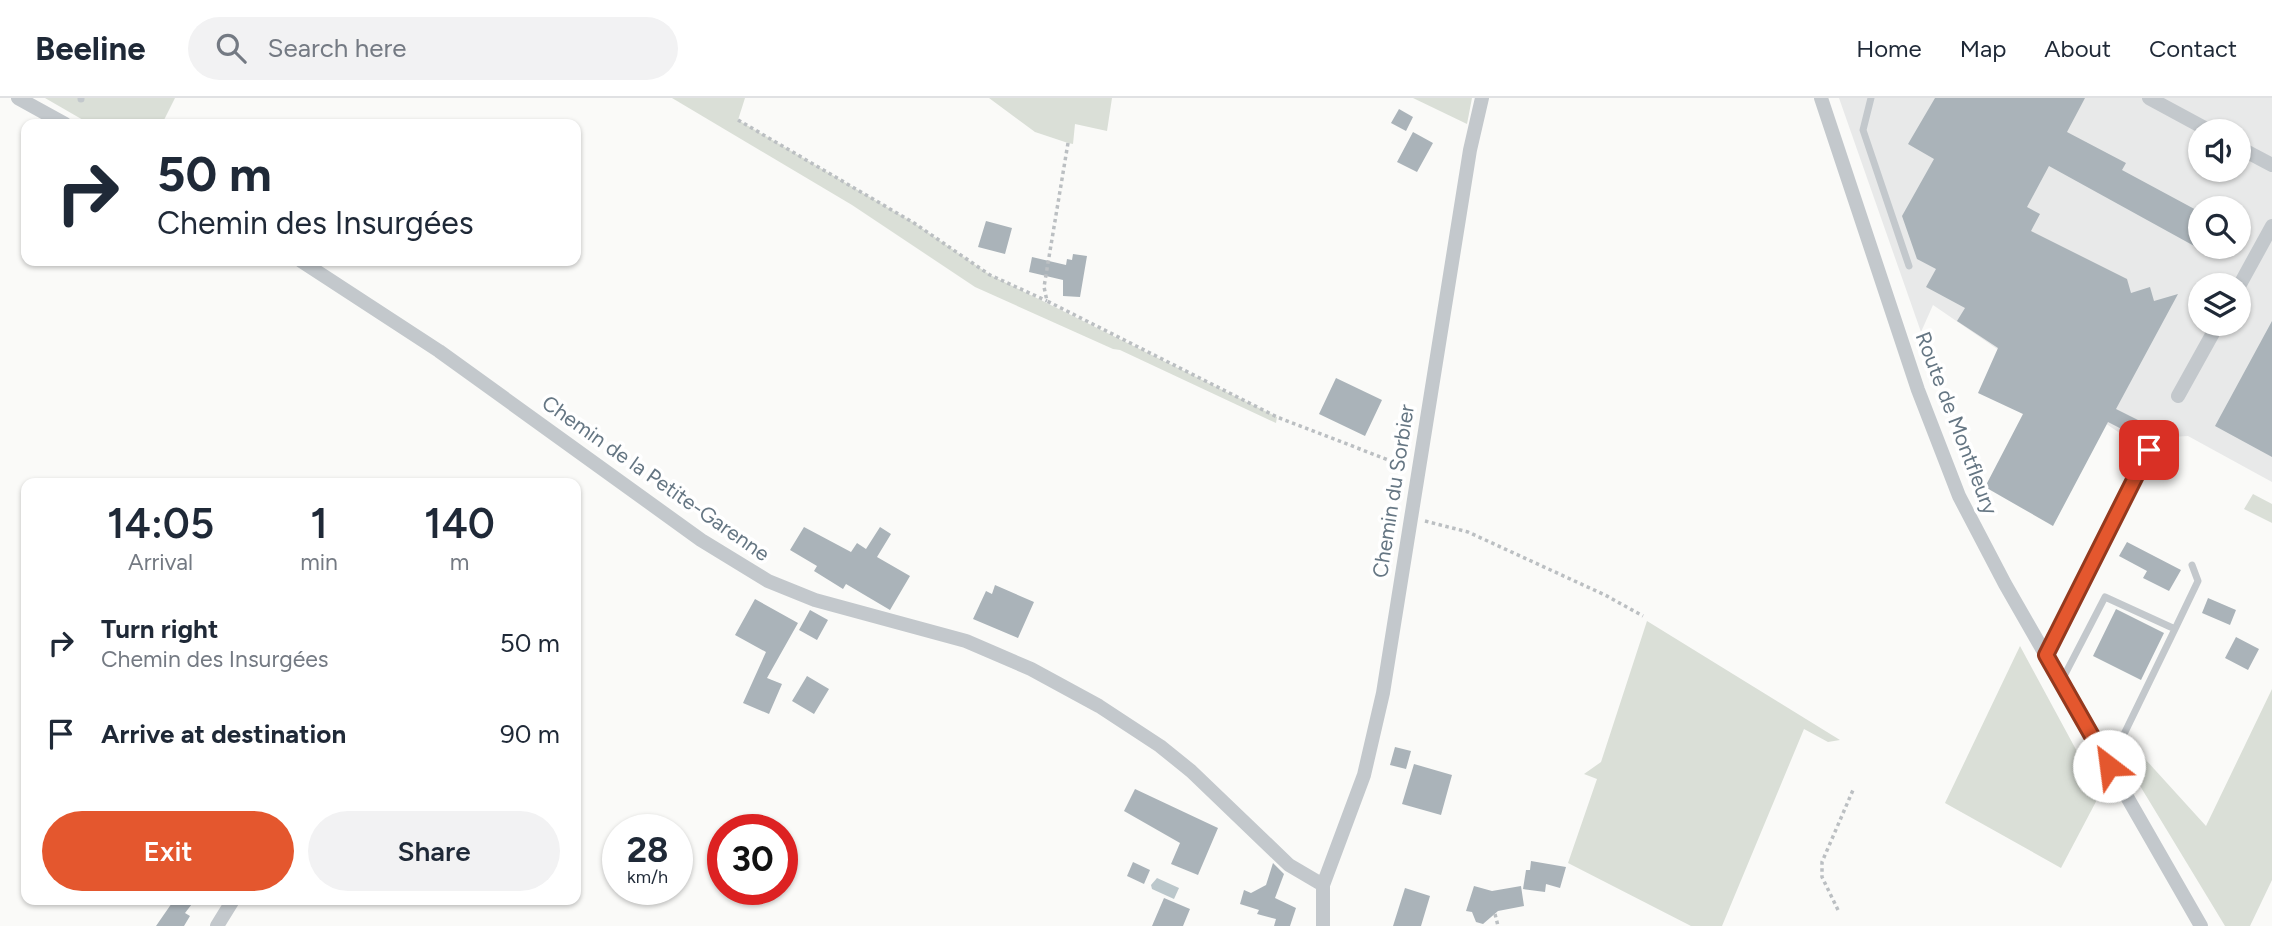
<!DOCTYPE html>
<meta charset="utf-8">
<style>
body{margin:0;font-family:Figtree,sans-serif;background:#f2f2f3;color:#1f2937;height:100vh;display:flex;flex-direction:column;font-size:26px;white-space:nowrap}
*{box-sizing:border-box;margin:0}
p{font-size:23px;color:#747a83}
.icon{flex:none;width:38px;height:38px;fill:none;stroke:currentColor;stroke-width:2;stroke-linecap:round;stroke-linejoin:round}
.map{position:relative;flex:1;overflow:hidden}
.drawer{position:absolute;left:21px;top:380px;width:560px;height:427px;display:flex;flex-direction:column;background:#fff;border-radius:14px;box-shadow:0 2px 5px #0004}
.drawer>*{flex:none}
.guide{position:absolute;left:21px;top:21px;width:560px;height:147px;border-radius:14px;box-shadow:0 2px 5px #0004;background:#fff;color:#1f2937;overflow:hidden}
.controls{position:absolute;left:2188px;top:21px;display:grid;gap:14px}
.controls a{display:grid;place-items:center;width:63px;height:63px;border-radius:50%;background:#fff;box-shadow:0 2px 5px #0004;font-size:35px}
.speed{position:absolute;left:602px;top:716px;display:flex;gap:14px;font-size:35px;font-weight:700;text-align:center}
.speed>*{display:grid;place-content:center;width:91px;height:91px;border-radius:50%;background:#fff;box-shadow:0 2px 5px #0004;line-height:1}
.speed small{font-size:18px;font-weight:400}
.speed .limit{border:10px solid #d22;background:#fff;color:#111}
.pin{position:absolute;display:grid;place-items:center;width:60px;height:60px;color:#fff;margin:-30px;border-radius:14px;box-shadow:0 4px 10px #0006}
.me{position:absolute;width:77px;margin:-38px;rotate:330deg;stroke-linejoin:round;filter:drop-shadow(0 0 5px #0008)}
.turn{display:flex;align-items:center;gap:24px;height:147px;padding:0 21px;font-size:32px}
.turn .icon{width:91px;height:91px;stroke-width:2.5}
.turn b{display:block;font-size:49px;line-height:60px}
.eta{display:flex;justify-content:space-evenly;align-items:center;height:119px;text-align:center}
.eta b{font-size:42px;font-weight:600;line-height:49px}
.button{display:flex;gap:14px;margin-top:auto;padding:14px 21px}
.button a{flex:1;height:80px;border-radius:42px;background:#e4572e;color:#fff;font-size:28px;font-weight:600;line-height:80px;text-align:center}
.button a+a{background:#f2f2f3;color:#1f2937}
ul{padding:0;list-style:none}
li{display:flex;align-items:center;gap:21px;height:91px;padding:0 21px}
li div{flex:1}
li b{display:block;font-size:26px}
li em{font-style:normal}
header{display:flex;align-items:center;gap:42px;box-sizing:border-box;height:98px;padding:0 35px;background:#fff;border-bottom:2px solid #e0e1e3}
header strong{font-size:33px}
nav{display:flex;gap:38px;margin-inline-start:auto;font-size:24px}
.search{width:490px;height:63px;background:#f2f2f3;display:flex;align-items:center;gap:18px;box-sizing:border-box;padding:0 24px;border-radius:38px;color:#747a83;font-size:26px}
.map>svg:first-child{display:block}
.built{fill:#e8e9e9;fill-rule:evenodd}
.green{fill:#dadfd7}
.water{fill:#bbc7cb}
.building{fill:#aab3b9}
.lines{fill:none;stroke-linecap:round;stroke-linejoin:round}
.path{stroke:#bbbfc2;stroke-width:3.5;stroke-dasharray:3.5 3.5;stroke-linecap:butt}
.service{stroke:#c3c8cc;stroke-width:7}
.minor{stroke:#c3c8cc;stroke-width:14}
.route-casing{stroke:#94391e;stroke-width:18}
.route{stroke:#e4572e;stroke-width:12}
.labels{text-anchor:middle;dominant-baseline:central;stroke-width:7;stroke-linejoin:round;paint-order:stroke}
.street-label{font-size:21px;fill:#657683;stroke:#fff}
</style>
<header>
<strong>Beeline</strong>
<div class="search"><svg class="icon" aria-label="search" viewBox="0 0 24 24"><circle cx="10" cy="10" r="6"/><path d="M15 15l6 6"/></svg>Search here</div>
<nav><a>Home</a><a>Map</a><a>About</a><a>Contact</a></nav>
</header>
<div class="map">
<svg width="2272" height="828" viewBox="0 0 2272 828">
<rect width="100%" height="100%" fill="#fafaf8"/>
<path class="built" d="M 1839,0 L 2272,0 L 2272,384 L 2188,338 L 2173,339 L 2159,362 L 1933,207 L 1921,234 ZM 2200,33 L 2238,33 L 2238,72 L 2200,72 ZM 2200,110 L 2238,110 L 2238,149 L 2200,149 ZM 2200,187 L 2238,187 L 2238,226 L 2200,226 Z"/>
<path class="green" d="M 45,0 L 175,0 L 162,26 L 90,26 Z
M 672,0 L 745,0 L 738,22 L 914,125 L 990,177 L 1277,319 L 1276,325 L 1120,252 L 1113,251 L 975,189 L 852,107 Z
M 989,0 L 1112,0 L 1107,33 L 1075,26 L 1073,46 L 1068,45 L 1035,34 Z
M 1413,0 L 1472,0 L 1467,26 Z
M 2253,396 L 2272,406 L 2272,425 L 2244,411 Z
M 1647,523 L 1840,642 L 1828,644 L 1804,631 L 1722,828 L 1691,828 L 1568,765 L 1597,681 L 1584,676 L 1601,664 Z
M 2020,548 L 2100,696 L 2061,770 L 1945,705 Z
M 2272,591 L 2272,782 L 2250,828 L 2225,828 L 2128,668 L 2136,651 L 2206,728 Z"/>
<path class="water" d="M 1157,780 L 1179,790 L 1174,801 L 1152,791 L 1151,787 Z"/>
<path class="building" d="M 1935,0 L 2085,0 L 2067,34 L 2126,65 L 2122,72 L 2200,114 L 2200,142 L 2196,149 L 2049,68 L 2027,109 L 2040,116 L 2031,133 L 2127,181 L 2131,195 L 2150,189 L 2154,203 L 2178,196 L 2116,311 L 2158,332 L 2152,343 L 2145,343 L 2108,324 L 2053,428 L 1985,389 L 2023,316 L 1978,295 L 1998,250 L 1957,223 L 1965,210 L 1926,189 L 1936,171 L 1917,161 L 1902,118 L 1934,61 L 1908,46 Z
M 1399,11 L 1413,19 L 1406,33 L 1391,25 Z
M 1413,34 L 1433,45 L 1417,74 L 1397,64 Z
M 986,123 L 1012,130 L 1005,156 L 978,149 Z
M 1073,156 L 1087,158 L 1080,199 L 1063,198 L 1063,182 L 1029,174 L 1032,159 L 1066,167 L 1067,161 L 1072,162 Z
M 2272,223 L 2272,359 L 2215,328 Z
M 1336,280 L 1382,302 L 1365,338 L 1319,316 Z
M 804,429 L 851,454 L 857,445 L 866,451 L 880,429 L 891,436 L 877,459 L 910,478 L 890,512 L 846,486 L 843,491 L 814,473 L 817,468 L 790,452 Z
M 2127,444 L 2181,472 L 2169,493 L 2143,480 L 2147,473 L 2119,458 Z
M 995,487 L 1034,504 L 1018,540 L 973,521 L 986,493 L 992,496 Z
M 2208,500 L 2236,512 L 2230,527 L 2202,515 Z
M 755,501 L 798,525 L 767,580 L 782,586 L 769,616 L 743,605 L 766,554 L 735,537 Z
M 2116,511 L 2164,535 L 2141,582 L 2093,558 Z
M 810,512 L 828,522 L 817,542 L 799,532 Z
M 2236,539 L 2259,551 L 2248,572 L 2225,560 Z
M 807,578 L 829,591 L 814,616 L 792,603 Z
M 1395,649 L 1411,653 L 1406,671 L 1390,667 Z
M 1414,666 L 1452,677 L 1441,717 L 1402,706 Z
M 1135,691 L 1218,730 L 1198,777 L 1171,766 L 1180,745 L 1124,713 Z
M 1531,763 L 1566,769 L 1560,790 L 1546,786 L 1545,794 L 1523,791 L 1526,772 L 1530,772 Z
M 1133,764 L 1150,772 L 1144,786 L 1127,778 Z
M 1273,765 L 1284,776 L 1275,800 L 1296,810 L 1290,828 L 1274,828 L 1276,821 L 1257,816 L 1259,812 L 1240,806 L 1244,792 L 1251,795 L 1266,787 Z
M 1474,788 L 1492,793 L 1521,788 L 1524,808 L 1498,813 L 1483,826 L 1476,824 L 1472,814 L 1466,813 Z
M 1405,790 L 1430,798 L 1421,828 L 1393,828 Z
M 1164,800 L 1190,811 L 1183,828 L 1152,828 Z
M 174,802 L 195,802 L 185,815 L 190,818 L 184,828 L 156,828 Z"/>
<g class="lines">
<path class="path" d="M 738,22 L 914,125 L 990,177 L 1047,203
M 1068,45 L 1044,189 L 1047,203 L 1277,319 L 1404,368
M 1425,423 L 1468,434 L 1605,497 L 1643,518
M 1838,812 L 1822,779 L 1822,764 L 1853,692
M 1495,816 L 1498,828"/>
<path class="service" d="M 1871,0 L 1863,32 L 1909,168
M 81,1 L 81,0
M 2175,531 L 2198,483 L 2192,467
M 2061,584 L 2105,499 L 2175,531 L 2109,667"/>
<path class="minor" d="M 18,0 L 65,26
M 1821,0 L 1918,292 L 1959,398 L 2005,486 L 2201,828
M 2149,0 L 2210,33
M 2238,49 L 2272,67
M 301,163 L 439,253 L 701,442 L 768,483 L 815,502 L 966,543 L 1031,571 L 1099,608 L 1160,648 L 1191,673 L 1289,767 L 1323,787
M 2238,190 L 2272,128
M 2178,298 L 2218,226
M 2046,557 L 2149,352
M 217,828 L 233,802
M 1323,828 L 1323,787 L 1364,677 L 1383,595 L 1470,52 L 1482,0"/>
</g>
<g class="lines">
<defs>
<path id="route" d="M 2109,668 L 2046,557 L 2149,352"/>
</defs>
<use href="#route" class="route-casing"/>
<use href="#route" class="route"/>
</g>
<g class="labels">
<g class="street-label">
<text transform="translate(1957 325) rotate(69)">Route de Montfleury</text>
<text transform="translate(656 380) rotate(35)">Chemin de la Petite-Garenne</text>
<text transform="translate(1393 393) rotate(-81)">Chemin du Sorbier</text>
</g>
</g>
</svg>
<div class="controls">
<a><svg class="icon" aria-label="sound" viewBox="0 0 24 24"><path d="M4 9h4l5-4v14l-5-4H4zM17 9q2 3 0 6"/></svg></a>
<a><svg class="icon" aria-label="search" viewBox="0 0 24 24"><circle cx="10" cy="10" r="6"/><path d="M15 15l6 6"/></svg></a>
<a><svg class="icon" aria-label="layers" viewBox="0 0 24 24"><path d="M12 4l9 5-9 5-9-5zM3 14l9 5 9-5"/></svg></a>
</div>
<div class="speed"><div>28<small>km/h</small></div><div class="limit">30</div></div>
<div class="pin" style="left:2149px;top:352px;background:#d93025"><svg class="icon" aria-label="arrive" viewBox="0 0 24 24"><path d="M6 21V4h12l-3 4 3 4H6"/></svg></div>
<svg class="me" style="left:2109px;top:668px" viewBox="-20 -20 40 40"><circle r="19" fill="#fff"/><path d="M0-13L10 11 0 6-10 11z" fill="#e4572e"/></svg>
<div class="guide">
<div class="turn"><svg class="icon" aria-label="right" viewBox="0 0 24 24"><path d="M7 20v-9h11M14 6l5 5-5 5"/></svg><div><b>50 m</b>Chemin des Insurgées</div></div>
</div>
<section class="drawer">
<div class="eta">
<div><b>14:05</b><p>Arrival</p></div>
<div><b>1</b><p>min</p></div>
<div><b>140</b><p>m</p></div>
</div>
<ul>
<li><svg class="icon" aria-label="right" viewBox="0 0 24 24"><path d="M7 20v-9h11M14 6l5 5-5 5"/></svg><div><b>Turn right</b><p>Chemin des Insurgées</p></div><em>50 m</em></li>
<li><svg class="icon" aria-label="arrive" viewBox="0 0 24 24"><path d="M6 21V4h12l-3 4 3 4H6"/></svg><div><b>Arrive at destination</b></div><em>90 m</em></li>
</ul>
<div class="button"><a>Exit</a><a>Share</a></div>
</section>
</div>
